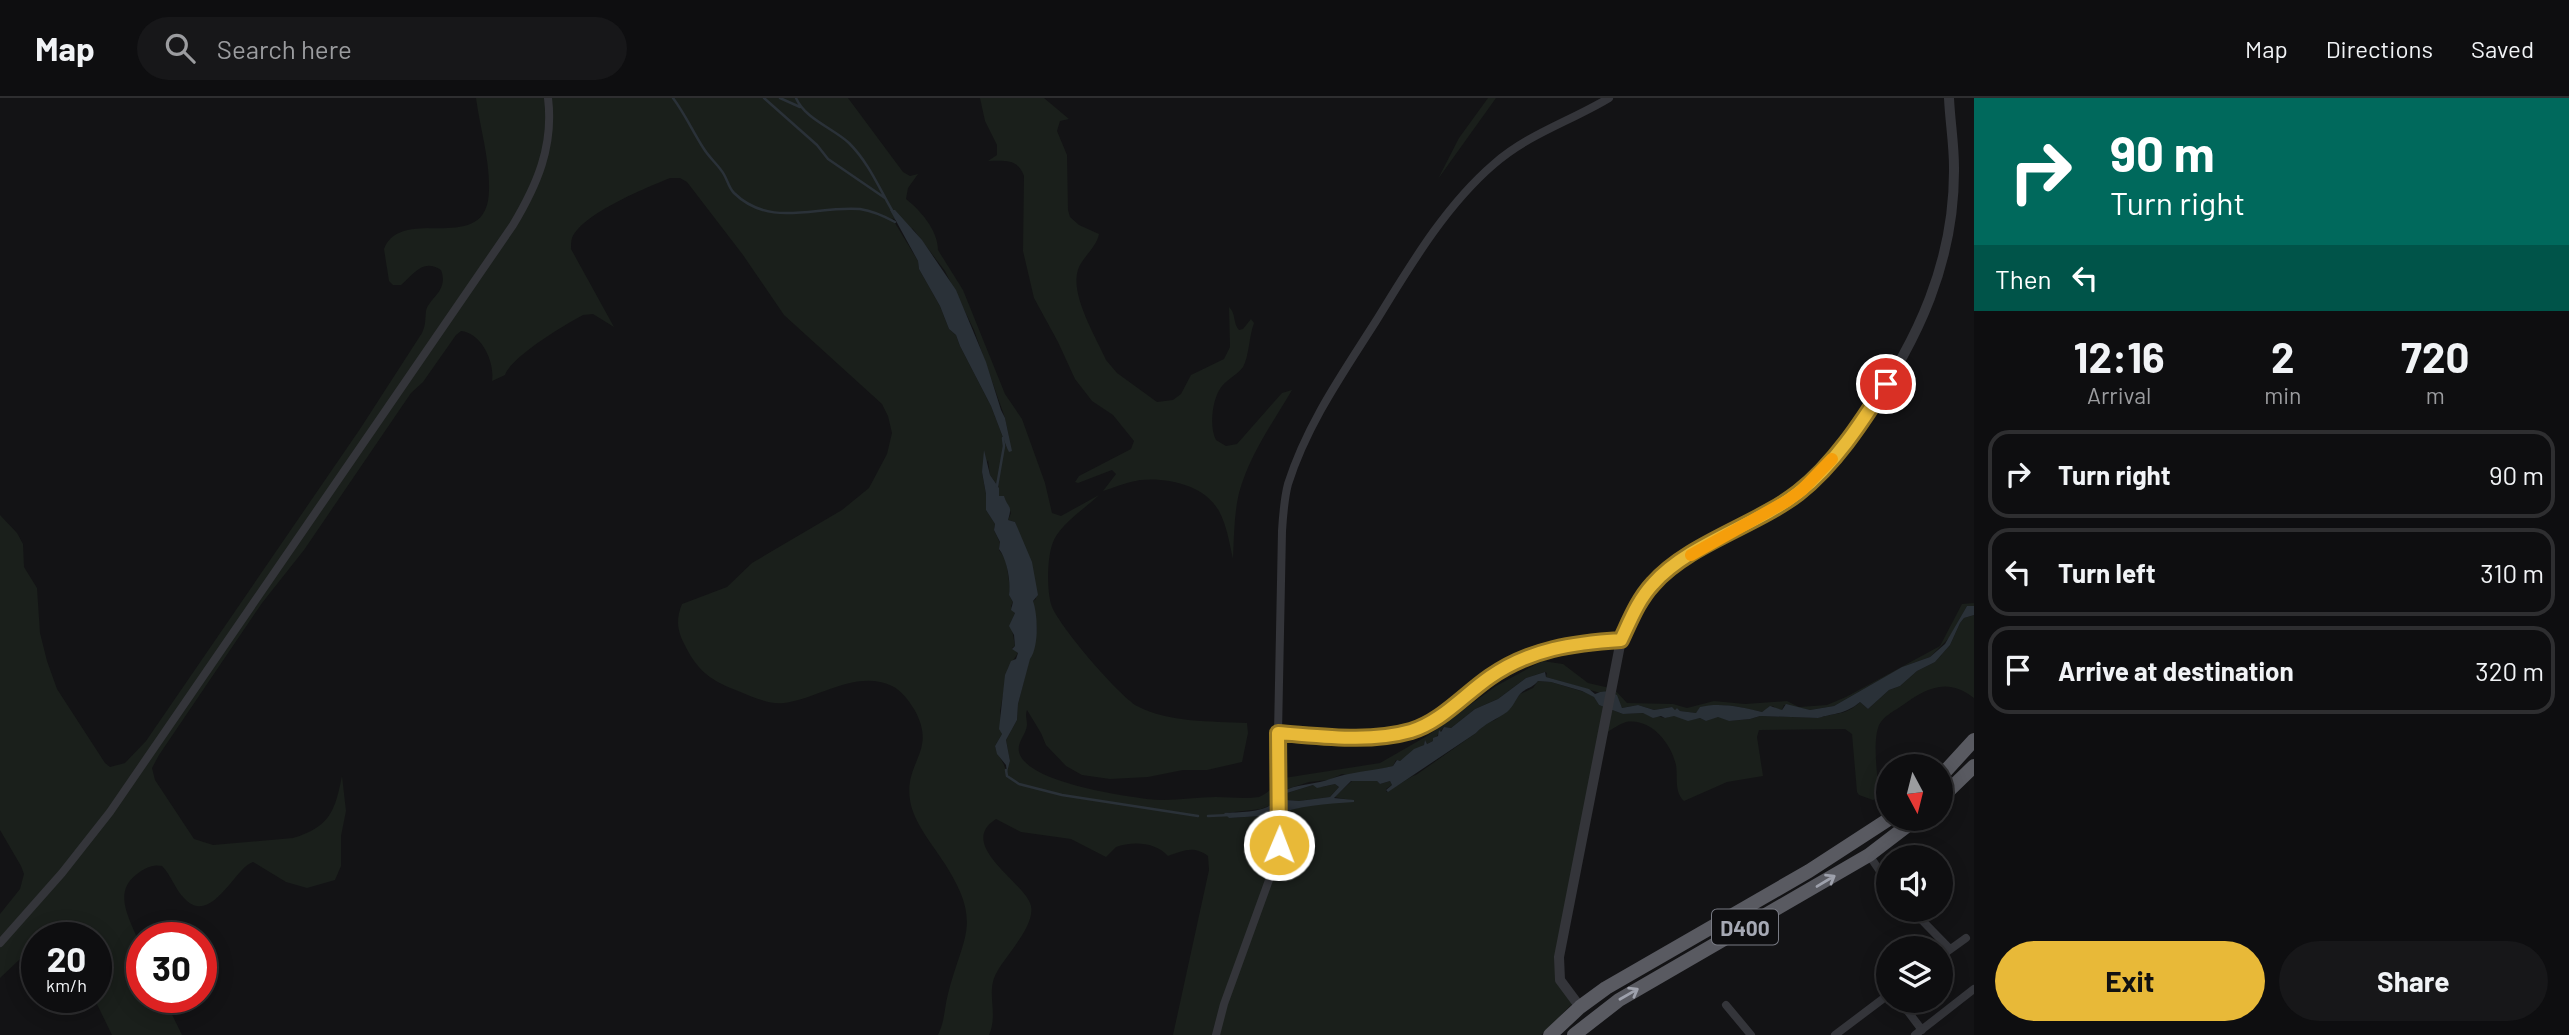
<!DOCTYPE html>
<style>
body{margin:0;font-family:Barlow,sans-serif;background:#171719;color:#f1f3f6;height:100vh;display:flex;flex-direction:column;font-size:26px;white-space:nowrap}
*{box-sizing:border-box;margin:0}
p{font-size:23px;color:#9b9c9f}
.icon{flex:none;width:38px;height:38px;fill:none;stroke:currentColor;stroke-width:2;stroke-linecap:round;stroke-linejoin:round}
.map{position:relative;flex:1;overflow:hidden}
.panel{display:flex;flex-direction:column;background:#0e0e10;width:595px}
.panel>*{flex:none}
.top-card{background:#00695c;color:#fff;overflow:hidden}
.needle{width:46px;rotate:173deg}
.tools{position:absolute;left:1876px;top:656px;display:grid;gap:14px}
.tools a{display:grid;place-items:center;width:77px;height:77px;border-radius:50%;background:#0e0e10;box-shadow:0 4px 18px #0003,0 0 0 2px #2e2e30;font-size:35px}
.speed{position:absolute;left:21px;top:824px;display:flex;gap:14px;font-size:35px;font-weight:700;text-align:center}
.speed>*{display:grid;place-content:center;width:91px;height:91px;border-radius:50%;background:#0e0e10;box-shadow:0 4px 18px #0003,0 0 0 2px #2e2e30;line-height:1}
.speed small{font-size:18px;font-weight:400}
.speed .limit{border:10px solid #d22;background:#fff;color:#111}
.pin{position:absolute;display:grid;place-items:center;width:60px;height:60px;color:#fff;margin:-30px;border:4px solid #fff;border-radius:50%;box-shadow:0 2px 7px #0007}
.me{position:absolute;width:77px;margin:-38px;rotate:1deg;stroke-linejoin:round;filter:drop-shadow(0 0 5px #0008)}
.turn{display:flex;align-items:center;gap:24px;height:147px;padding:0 21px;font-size:32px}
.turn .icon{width:91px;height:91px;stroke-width:2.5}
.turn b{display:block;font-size:49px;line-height:60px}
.then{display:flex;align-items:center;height:66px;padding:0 21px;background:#0003;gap:14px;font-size:26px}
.eta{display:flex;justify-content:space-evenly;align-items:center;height:119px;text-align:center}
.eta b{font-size:42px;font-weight:700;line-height:49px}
.action{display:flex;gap:14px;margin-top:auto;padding:14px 21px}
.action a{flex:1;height:80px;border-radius:42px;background:#e8b938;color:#111;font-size:28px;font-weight:700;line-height:80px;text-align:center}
.action a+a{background:#171719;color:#f1f3f6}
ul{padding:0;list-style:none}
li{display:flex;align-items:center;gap:21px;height:88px;margin:0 14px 10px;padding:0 7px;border:4px solid #2e2e30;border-radius:21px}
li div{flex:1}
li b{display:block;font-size:26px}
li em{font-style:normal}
header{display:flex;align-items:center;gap:42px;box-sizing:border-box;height:98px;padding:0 35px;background:#0e0e10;border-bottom:2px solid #2e2e30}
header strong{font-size:33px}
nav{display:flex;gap:38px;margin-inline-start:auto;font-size:24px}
.search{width:490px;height:63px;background:#171719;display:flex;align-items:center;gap:18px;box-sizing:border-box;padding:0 24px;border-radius:38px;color:#9b9c9f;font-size:26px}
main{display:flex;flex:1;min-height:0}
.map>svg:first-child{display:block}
.green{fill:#1a1f1b;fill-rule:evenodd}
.water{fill:#2a3138;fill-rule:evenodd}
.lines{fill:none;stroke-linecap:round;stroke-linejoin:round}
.stream{stroke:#2a3138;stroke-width:2.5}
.minor{stroke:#34353a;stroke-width:8}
.tertiary{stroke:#34353a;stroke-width:10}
.trunk{stroke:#595a61;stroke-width:14}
.oneway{stroke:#9ea1ac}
.route-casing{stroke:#977824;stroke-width:18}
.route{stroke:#e8b938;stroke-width:12}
.slow{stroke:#f59e0b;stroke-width:12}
.labels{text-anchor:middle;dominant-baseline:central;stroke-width:7;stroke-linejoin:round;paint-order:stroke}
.shield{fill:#0e0e10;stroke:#787a83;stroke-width:2}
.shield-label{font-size:21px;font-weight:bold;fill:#a6a9b4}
</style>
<header>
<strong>Map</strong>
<div class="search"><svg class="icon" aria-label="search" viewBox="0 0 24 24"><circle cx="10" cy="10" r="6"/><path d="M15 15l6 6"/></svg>Search here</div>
<nav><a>Map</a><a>Directions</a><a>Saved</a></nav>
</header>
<main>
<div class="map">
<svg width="1974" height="937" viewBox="0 0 1974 937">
<rect width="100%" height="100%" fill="#131315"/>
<path class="green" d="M 476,0 L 848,0 L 903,74 L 910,78 L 918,76 L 908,90 L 906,101 C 920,112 938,132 938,152 L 963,192 L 1005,296 L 1022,321 L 1045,385 L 1052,415 L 1061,418 L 1099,397 C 1085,411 1058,427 1052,447 C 1047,463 1047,491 1051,506 C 1056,525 1119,598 1137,608 C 1169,625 1211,623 1247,625 L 1248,635 L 1242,664 L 1207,672 L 1183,672 L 1148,679 L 1110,681 L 1082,677 L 1066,668 L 1046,647 L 1041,635 L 1027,612 C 1025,618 1027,621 1027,627 C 1026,638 1015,645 1020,657 C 1033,685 1119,697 1147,701 C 1170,704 1193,699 1216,699 C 1230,699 1244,701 1259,699 C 1269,695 1275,686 1284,680 L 1380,665 L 1427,638 L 1496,588 L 1542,563 L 1563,566 L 1588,585 L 1614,591 L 1627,605 L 1673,606 L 1687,610 L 1714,603 L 1745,606 L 1787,603 L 1799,609 L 1827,607 L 1846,599 L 1940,548 L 1962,506 L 1974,505 L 1974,508 L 1967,508 L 1949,540 L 1930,559 L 1902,569 L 1834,608 L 1810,612 L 1784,607 L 1782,612 L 1777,612 L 1773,608 L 1762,614 C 1742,610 1709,600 1696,615 L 1680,613 L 1677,610 L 1675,612 L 1671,609 L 1654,612 L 1638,607 L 1622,610 L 1617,600 L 1546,579 L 1547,575 L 1545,574 L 1526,580 L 1498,601 L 1475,611 L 1451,630 L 1444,629 L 1433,643 L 1427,646 L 1425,643 L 1424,647 L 1400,663 L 1396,662 L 1393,668 L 1353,678 L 1342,676 L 1329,682 L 1309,684 L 1284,692 L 1272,707 L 1261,711 L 1225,715 L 1229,720 L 1261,718 L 1267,715 L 1273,718 C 1298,708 1323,703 1350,704 L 1350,702 L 1334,699 L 1352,683 L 1377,683 L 1380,686 L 1390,683 L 1392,687 L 1386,691 L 1386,694 C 1392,691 1413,677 1416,677 L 1476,635 L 1484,626 L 1495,622 L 1507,613 L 1520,596 L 1533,590 L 1538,583 L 1551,584 L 1581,593 L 1594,598 L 1599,607 L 1623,616 L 1643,615 L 1665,620 L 1674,617 L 1689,622 L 1700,620 L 1706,623 L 1718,618 L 1729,623 L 1750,621 L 1760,618 L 1818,620 C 1837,614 1845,618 1860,604 L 1868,611 L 1889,592 L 1900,588 L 1917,573 L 1935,564 L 1950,547 L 1960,525 L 1964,520 L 1974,517 L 1974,600 C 1946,578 1925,591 1900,609 C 1892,614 1883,619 1879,627 C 1872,644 1878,680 1879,699 L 1873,702 L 1859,697 L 1857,694 L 1852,636 L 1845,631 L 1759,632 L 1757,639 L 1763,678 L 1727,684 L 1684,703 C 1674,694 1678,679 1676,667 C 1671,645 1651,620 1626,624 C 1619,626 1613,631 1607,634 L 1558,875 L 1575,903 L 1541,937 L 1173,937 L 1209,772 L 1208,758 C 1193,747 1183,753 1168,758 C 1156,744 1132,743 1116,749 L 1106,759 L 1071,741 L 1021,734 L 996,721 C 955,747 1026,785 1031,808 C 1035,828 1007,856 997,874 C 985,894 999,915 989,937 L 938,937 C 945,923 944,911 948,896 C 963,837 983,826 945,766 C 933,747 913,724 910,702 C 904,663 938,653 914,611 C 909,603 901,592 892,588 C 856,571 818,601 784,605 C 767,607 749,597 733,591 C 713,583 700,574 689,555 C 679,537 674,526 682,506 L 727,489 L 752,465 L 842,412 L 869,390 L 887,356 L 892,335 L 888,318 L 882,306 L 784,217 L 743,157 L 687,84 L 680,80 L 670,80 C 646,90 583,115 572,140 C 571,143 571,147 571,151 L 614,229 L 593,216 L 583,217 C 564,227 511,259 505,277 L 492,283 C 495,265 482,235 461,233 L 456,237 L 423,284 L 411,295 L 304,452 L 262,505 L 159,657 L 152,670 L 155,682 L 194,741 L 213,747 L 293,740 C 330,729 335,713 342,678 L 346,713 L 341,738 L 341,768 L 335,782 L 307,790 L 286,784 L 253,764 C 235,769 211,830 184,800 C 175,791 171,777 162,768 C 152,766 145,770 137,776 C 107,798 139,832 142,856 C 143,870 142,885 142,900 L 164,900 L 182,937 L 112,937 L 94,900 L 96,900 L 96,840 L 64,840 L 59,835 L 50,834 L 43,840 L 37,840 L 37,845 L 0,880 L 0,816 L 20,791 L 24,776 L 21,768 L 0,732 L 0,417 L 17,435 L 23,446 L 24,469 L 37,490 L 40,535 L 47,563 L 57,591 L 105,665 L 110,669 L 125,665 L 146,643 L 360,331 L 422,235 C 426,227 425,221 426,213 C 429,200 449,193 441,172 C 423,160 414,176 401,187 L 393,187 L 389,183 L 384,151 C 402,105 488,161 489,92 C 490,62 480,30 476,0 ZM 892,120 L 913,131 L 945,173 L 974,232 L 1005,320 L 1009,339 L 1007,350 L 991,308 L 960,248 L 956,237 L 949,231 L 940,208 L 919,171 L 918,163 ZM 988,362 L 990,377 L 999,390 L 999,398 L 1005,402 L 1011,415 L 1008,422 L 1015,424 C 1023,454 1036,467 1036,501 L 1033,503 L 1037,531 L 1018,606 L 1017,622 L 1006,642 L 1010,663 L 1006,674 C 1004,662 998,660 995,648 L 1002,636 L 1000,613 L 1008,570 L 1018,555 L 1012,550 L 1015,548 L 1011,525 L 1015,515 L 1011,508 L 1013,504 L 1009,497 L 1010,490 L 1006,462 L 999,452 L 1000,445 L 994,432 L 995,426 L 986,412 L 986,396 L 982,374 Z
M 980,0 L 1044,0 L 1069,21 L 1060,23 L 1057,33 L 1067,57 L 1068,112 L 1070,119 L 1079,127 L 1099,136 C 1097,148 1085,157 1079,169 C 1068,194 1095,237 1106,262 L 1117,275 L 1157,304 L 1173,302 L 1181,296 L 1191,277 L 1224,261 L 1230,249 L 1229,209 C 1236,215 1233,226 1239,232 L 1243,231 L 1251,221 L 1254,225 C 1249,238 1249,259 1243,269 C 1238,276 1228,281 1222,288 C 1212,300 1209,329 1216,342 L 1226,348 L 1237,346 L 1282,295 L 1292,292 C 1272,326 1250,356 1239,395 C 1234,416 1234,439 1233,461 C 1229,444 1227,428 1219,413 C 1205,387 1167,379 1140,382 C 1128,384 1115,389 1103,393 L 1116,376 L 1112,372 L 1078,385 L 1075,384 L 1079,378 L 1131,351 L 1134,343 L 1113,317 L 1092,303 L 1075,281 L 1058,244 L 1034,200 L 1023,153 L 1024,78 C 1018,60 1004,63 988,63 L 997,57 L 997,47 L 985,23 Z
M 1488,0 L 1496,0 L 1438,81 L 1459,40 Z
M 1335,686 L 1339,689 L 1330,699 L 1299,703 L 1286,702 L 1287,695 L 1313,687 L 1322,689 Z"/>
<path class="water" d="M 890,112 L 895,112 L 922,142 L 956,192 L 986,264 L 1001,312 L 1005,320 L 1012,353 L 1009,354 L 1007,350 L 991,308 L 960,248 L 956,237 L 949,231 L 940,208 L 919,171 L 918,163 Z
M 984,352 L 990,377 L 999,390 L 999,398 L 1004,398 C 1008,411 1013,406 1008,422 L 1015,424 L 1032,464 L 1038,497 L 1033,503 C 1038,517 1039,549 1030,561 L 1018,606 L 1017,622 L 1006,642 L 1010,663 L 1007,674 L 1006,667 L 997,656 L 995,648 L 1002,636 L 999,631 L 1005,577 L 1011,563 L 1016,561 L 1018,555 L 1012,551 L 1015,548 L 1014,537 L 1009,528 L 1015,515 L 1011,512 L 1013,504 L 1009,497 C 1011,484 1007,461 999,451 L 1000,444 L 994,432 L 995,426 L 986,412 L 986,396 L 982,374 Z
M 1967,508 L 1974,508 L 1974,517 L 1964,520 L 1960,525 L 1950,547 L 1935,564 L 1917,573 L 1900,588 L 1889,592 L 1868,611 L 1860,604 C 1846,616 1835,615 1818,620 L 1760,618 L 1750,621 L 1729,623 L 1718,619 L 1706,623 L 1700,620 L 1688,623 L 1674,618 L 1665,620 L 1661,618 L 1653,620 L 1643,615 L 1623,616 L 1599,607 L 1594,599 L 1582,593 L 1551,584 L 1538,583 C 1533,590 1525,590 1520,596 C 1516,601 1513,609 1507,614 C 1496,622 1485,625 1476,635 L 1388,694 L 1386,692 L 1392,687 L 1390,683 L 1380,686 L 1377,683 L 1351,683 L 1334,700 L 1354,702 L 1354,704 C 1325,706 1300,707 1272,718 L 1267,715 L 1261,718 L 1229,720 L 1224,715 C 1238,714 1261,715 1272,706 C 1279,701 1279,694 1288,691 C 1301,686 1317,686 1330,681 C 1349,674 1372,673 1393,668 L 1397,662 L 1400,663 L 1414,651 L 1424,647 L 1425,642 L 1427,646 L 1433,643 L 1433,640 L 1438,638 L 1439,632 L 1441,634 L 1444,629 L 1451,630 L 1475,611 L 1498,601 L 1526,580 L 1545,574 L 1546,579 L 1589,591 L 1595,596 C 1604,592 1608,593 1617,597 L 1622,610 L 1638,607 L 1654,612 L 1672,609 L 1675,612 L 1677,610 L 1680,613 L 1696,615 L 1700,609 C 1719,604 1743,609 1762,614 L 1770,608 L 1782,612 L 1786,606 L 1810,612 L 1834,608 L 1902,569 L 1930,559 L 1945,546 ZM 1335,686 L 1339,689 L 1330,699 L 1299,703 L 1286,702 L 1287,695 L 1313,687 L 1317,690 Z"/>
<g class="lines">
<path class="stream" d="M 673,0 C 685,16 693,34 704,51 C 709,59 716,65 721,72 C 727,79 728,89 734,95 C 771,131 816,107 860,111 C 873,113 884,118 895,124
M 764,0 L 817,47 L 828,61 L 885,100
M 780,0 L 800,9
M 796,0 C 805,21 833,30 849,45 C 869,65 879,90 893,114
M 997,388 L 1004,348 L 1003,340
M 1006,672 L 1007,678 L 1019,686 L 1062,697 L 1198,718
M 1208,718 L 1230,717"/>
<path class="minor" d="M 1278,635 C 1321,638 1369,645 1411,633 C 1441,624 1464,597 1490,579 C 1530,551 1574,545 1621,542
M 1869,757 L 1888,785
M 1912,812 L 1950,851
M 0,845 L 62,775 L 110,714 L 513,127 C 537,87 554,48 548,0
M 1941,858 L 1966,840
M 1900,903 L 1922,932
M 1726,907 L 1751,937
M 1216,937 L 1224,906 L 1269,782 L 1279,746 L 1278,635 L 1282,433 C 1283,417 1284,401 1288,386 C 1307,326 1343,275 1376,223 C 1410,168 1445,108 1494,66 C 1528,36 1571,23 1609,0
M 1835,937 L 1888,897
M 1915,937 L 1974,891"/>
<path class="tertiary" d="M 1580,909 L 1560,882 L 1559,859 L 1621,542 C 1630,523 1638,503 1652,487 C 1683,450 1746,431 1786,404 C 1818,382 1843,349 1865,318 C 1918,243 1955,163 1954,69 C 1954,46 1950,23 1949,0"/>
<path class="trunk" d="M 1941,678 L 1974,642
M 1941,700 L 1974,668
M 1550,937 L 1580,909 L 1606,890 L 1809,773 L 1889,721
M 1574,937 L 1619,902 L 1869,757 L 1916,721"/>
</g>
<defs><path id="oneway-shaft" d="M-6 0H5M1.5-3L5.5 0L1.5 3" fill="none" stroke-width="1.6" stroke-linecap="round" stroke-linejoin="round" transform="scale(1.75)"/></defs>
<g class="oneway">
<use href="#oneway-shaft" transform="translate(1826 783) rotate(-31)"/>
<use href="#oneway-shaft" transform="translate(1629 896) rotate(-30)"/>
</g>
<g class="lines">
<defs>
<path id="route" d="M 1279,747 L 1278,635 C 1321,638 1369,645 1411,633 C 1441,624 1464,597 1490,579 C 1530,551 1574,545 1621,542 C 1630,523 1638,502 1653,486 C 1688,446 1755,428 1798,395 C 1834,367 1862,324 1886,286"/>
</defs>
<use href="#route" class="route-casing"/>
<use href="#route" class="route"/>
<path class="slow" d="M 1691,457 L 1787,403 L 1802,392 L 1832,361"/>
</g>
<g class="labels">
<rect class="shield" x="1712" y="811.5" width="66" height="35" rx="5"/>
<g class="shield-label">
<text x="1745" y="829">D400</text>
</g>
</g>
</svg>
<div class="tools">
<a><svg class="needle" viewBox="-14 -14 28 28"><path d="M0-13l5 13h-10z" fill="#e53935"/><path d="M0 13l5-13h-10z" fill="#9b9c9f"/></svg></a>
<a><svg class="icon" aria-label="sound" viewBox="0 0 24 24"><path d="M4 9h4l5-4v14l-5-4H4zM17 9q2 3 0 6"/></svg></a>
<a><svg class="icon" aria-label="layers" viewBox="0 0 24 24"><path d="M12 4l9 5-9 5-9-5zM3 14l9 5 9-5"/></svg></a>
</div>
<div class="speed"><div>20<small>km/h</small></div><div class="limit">30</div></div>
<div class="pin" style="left:1886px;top:286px;background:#d93025"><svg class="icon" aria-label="arrive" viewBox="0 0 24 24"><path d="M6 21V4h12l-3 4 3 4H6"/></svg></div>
<svg class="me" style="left:1279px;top:747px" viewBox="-20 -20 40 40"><circle r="17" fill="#e8b938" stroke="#fff" stroke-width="3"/><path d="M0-11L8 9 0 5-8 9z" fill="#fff"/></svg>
</div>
<section class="panel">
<div class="top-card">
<div class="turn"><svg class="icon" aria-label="right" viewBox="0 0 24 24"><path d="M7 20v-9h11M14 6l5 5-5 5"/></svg><div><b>90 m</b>Turn right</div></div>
<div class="then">Then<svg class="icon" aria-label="left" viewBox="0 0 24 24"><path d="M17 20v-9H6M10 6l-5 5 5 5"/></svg></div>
</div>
<div class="eta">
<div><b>12:16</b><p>Arrival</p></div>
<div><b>2</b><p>min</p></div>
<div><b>720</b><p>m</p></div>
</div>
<ul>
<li><svg class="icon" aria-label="right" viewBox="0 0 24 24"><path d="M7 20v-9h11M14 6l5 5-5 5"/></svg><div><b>Turn right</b></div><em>90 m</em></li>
<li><svg class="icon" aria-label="left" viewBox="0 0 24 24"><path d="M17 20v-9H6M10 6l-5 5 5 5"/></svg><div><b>Turn left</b></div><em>310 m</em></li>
<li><svg class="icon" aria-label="arrive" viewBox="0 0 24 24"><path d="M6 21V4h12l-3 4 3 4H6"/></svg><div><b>Arrive at destination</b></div><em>320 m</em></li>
</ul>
<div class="action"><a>Exit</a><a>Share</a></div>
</section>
</main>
